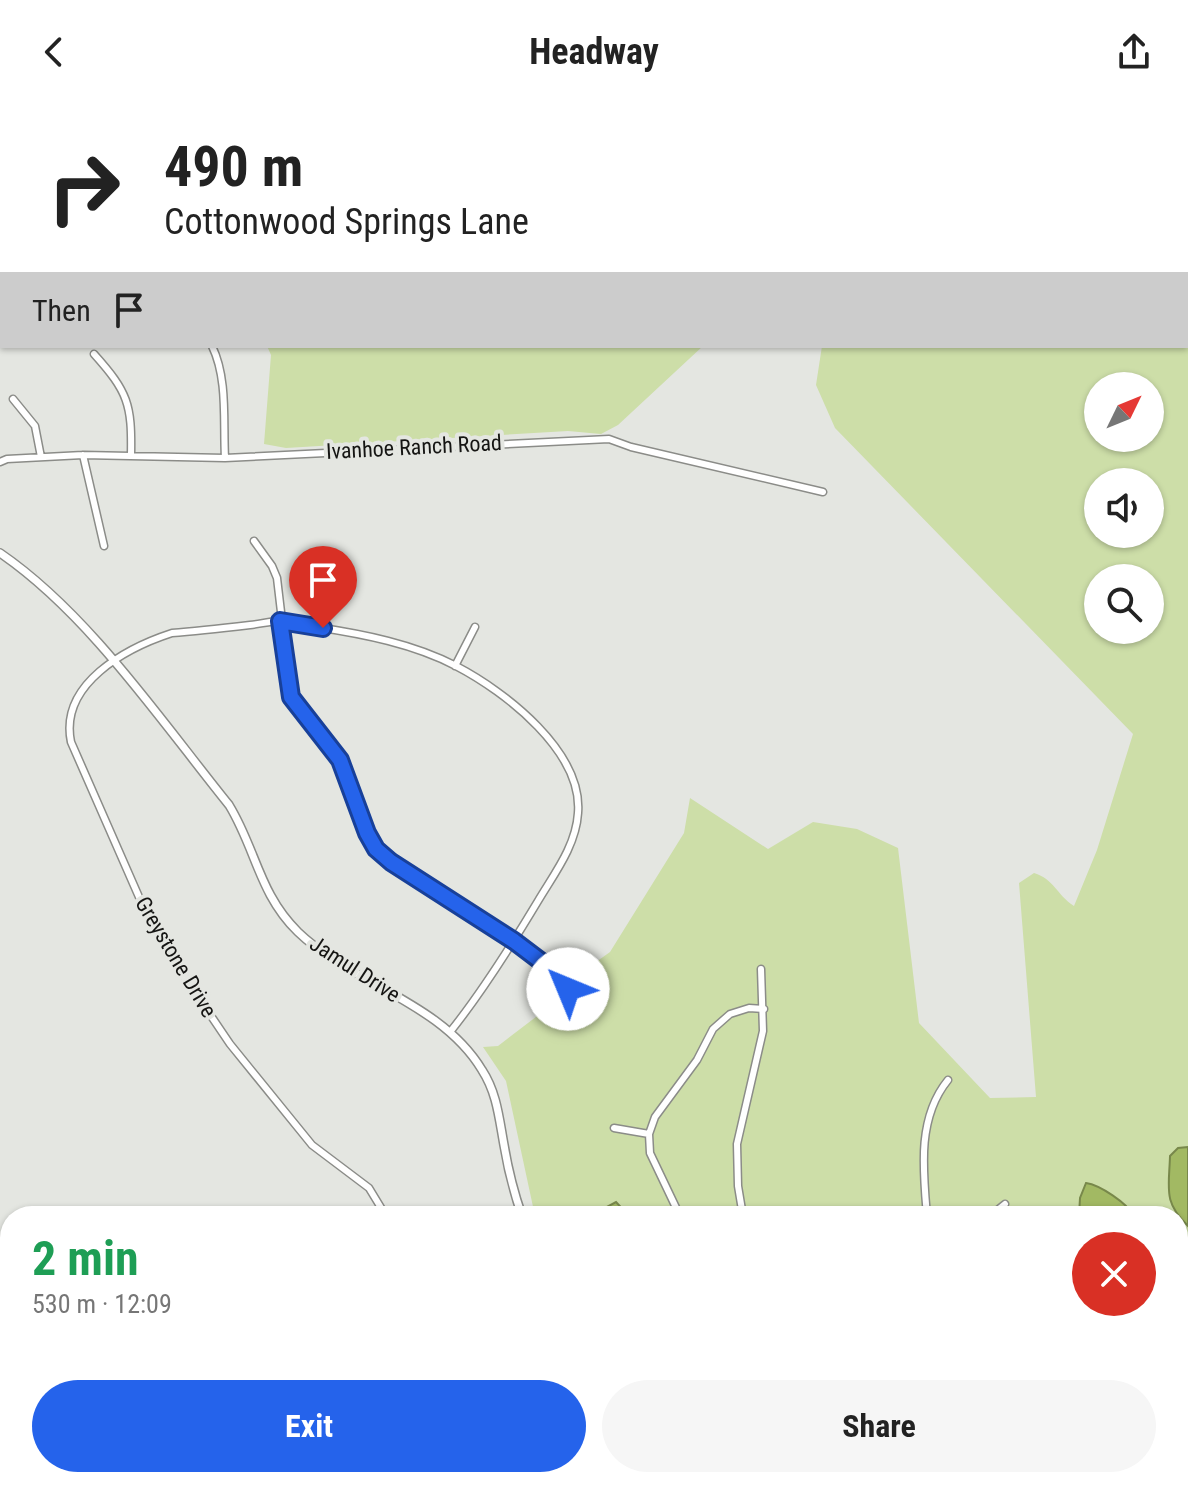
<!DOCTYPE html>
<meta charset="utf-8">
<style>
body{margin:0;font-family:"Roboto Condensed",sans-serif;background:#f6f6f6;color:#222;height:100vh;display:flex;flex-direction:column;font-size:30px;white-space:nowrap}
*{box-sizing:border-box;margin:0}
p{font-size:26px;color:#767676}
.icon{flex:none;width:44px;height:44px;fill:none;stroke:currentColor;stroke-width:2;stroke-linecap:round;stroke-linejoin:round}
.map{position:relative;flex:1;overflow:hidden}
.sheet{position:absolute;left:0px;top:1102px;width:1188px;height:282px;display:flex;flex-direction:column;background:#fff;border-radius:32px 32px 0 0;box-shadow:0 2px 6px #0004}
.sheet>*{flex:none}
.hud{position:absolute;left:0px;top:0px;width:1188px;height:244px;box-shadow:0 2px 6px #0004;background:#fff;color:#222;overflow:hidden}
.needle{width:52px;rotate:47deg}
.buttons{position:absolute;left:1084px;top:268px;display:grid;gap:16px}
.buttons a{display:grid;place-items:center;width:80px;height:80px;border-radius:50%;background:#fff;box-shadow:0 2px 6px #0004;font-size:40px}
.pin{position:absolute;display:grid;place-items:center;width:68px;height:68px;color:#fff;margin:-82px -34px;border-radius:50% 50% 50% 0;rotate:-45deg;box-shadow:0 0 8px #0007}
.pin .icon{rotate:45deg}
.me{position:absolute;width:88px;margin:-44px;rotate:315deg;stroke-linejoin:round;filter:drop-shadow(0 0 6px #0008)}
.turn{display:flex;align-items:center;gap:28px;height:168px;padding:0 32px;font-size:36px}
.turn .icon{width:104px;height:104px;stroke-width:2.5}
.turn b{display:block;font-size:56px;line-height:68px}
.then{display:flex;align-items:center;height:76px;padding:0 32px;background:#0003;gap:16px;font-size:30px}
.round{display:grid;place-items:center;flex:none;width:84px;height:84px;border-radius:42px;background:#f6f6f6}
.overview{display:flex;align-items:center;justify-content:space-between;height:136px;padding:0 32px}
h1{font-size:48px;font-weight:700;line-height:60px;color:#1e9e55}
.primary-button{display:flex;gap:16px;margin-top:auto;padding:16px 32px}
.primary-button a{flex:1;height:92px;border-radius:48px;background:#2563eb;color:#fff;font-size:32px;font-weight:700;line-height:92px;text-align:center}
.primary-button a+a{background:#f6f6f6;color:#222}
header{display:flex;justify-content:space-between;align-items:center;height:104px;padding:0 32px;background:#fff;font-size:36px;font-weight:700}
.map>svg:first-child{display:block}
.green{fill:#cddea8;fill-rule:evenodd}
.water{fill:#a2b963;stroke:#78884b;stroke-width:2}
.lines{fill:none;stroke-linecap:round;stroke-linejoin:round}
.river{stroke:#a2b963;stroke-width:12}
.minor-casing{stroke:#8b8c88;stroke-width:9}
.tertiary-casing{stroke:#8b8c88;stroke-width:10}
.minor{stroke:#fff;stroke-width:6}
.tertiary{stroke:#fff;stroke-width:7}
.route-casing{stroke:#184099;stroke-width:20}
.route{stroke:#2563eb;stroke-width:14}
.labels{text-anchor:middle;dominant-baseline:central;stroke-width:8;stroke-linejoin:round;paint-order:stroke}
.street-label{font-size:22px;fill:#151513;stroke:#e4e6e1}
</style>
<header><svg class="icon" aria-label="back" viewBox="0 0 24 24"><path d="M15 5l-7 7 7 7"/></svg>Headway<svg class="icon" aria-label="share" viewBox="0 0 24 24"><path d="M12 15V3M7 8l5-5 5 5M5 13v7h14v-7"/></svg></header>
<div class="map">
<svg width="1188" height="1383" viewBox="0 0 1188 1383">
<rect width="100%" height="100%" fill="#e4e6e1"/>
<path class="green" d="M 0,0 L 1188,0 L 1188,1383 L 671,1383 L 666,1374 L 1178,1374 L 1178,1112 L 535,1112 L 506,977 L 483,943 L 498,942 L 579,880 L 575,873 L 610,848 L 684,729 L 690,694 L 768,745 L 813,718 L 857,725 L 898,744 L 919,919 L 990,994 L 1036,993 L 1019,779 L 1034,769 C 1054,775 1056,790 1074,802 L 1097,746 L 1133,630 L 835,324 L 816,281 L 822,242 L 1186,242 L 1186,2 L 2,2 L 2,93 ZM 1098,282 L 1150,282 L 1150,334 L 1098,334 ZM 1098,378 L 1150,378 L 1150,430 L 1098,430 ZM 1098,474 L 1150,474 L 1150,526 L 1098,526 Z
M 267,242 L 703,242 L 618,321 L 601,330 L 568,327 L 286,344 L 264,340 L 271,251 Z"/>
<path class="water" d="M 1188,1043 L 1188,1122 C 1163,1098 1169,1085 1170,1052 L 1178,1044 Z
M 1086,1079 C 1100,1081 1127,1099 1134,1112 L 1079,1112 L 1080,1094 Z
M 616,1098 L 629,1112 L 599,1112 L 603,1105 Z"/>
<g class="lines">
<path class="river" d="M 467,0 L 482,2
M 547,2 L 554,0"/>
<defs>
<path id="minor" d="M 212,242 C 228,275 223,317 225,354
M 94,250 C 128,288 132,300 131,351
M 13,295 L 35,322 L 41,353
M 83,351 L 104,442
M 0,358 L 7,355 L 83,351 L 225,354 L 609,335 L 631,343 L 823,388
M 254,437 L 272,462 L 277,474 L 291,593 L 340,656 L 372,740 L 391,758 L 514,837 L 551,865 L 568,885
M 455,562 L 475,523
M 614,1024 L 649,1030
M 386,1112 L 369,1084 L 312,1041 L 230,940 L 182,869 L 139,793 L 71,638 C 59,580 126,544 172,529 C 198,527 224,524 250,521 C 260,520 271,517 280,517 C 292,518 305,521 316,523 C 363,530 414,540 456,562 C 506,588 583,648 578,709 C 576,742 554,770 538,797 C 511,842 483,887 450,928
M 680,1112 L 650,1049 L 649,1030 L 655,1013 L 697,956 L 713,925 L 730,910 L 749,904 L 764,905
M 743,1112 L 738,1082 L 737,1040 L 763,927 L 761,865
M 927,1112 C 923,1066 917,1014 948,976
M 990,1112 L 1005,1100
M 1178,1338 L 1188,1344
M 710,1374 L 739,1383
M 820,1383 L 832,1374"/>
<path id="tertiary" d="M 0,449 C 89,510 161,617 229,701 C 256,745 259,790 298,828 C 352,880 441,898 482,966 C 497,989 499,1014 504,1041 C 508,1065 514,1089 522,1112
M 648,1374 L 653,1383"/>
</defs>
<use href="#minor" class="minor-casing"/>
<use href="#tertiary" class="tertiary-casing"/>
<use href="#minor" class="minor"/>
<use href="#tertiary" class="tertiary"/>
</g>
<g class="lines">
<defs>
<path id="route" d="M 323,524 L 280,517 L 291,593 L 340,656 L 367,729 L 376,745 L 391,758 L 514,837 L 551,865 L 568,885"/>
</defs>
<use href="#route" class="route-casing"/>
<use href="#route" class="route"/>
</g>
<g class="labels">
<g class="street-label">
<text transform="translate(414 343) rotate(-3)">Ivanhoe Ranch Road</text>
<text transform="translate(176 853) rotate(59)">Greystone Drive</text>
<text transform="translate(355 865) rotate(33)">Jamul Drive</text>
</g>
</g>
</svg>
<div class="buttons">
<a><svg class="needle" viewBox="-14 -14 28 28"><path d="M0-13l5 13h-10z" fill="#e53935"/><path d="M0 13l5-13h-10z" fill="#767676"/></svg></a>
<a><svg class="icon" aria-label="sound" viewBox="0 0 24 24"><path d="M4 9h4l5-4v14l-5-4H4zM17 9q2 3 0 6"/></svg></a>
<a><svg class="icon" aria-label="search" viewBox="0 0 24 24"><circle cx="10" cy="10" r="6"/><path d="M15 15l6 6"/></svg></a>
</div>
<div class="pin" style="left:323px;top:524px;background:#d93025"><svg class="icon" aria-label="arrive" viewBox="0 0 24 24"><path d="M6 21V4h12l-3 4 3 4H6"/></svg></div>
<svg class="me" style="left:568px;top:885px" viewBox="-20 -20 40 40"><circle r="19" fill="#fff"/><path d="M0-13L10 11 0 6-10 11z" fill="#2563eb"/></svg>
<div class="hud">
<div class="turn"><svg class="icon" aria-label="right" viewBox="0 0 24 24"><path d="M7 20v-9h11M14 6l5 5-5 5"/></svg><div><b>490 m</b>Cottonwood Springs Lane</div></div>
<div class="then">Then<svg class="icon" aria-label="arrive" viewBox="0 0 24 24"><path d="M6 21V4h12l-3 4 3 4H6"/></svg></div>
</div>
<section class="sheet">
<div class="overview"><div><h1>2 min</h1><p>530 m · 12:09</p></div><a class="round" style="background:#d93025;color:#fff"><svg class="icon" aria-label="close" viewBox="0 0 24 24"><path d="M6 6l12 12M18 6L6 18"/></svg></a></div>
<div class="primary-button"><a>Exit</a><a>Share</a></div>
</section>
</div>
